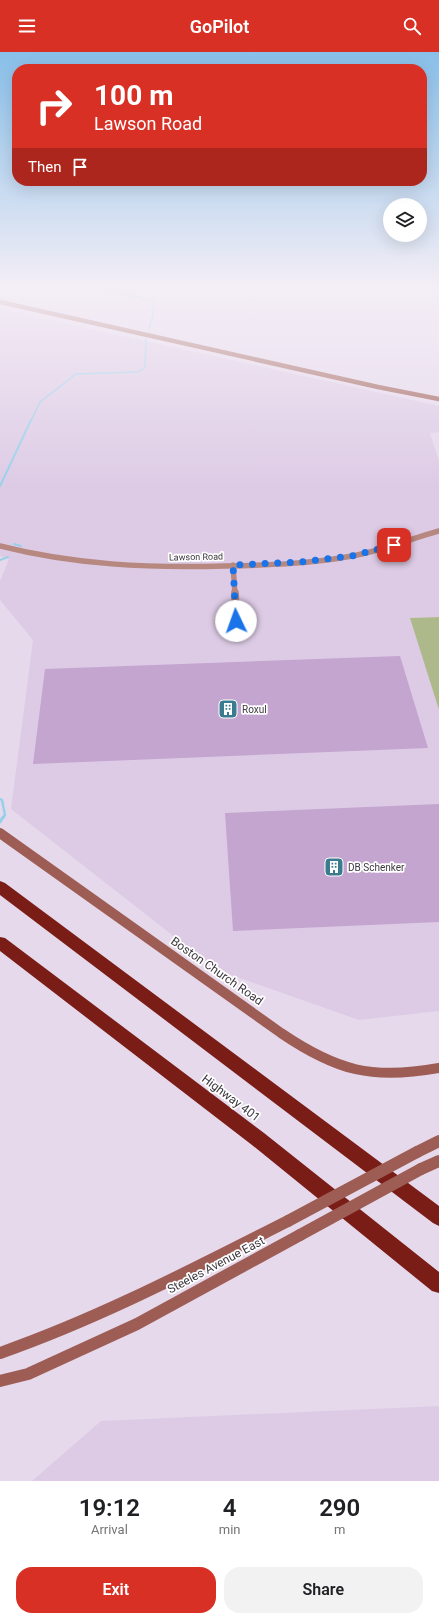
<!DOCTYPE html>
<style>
body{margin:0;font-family:Roboto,sans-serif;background:#f2f2f2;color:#202124;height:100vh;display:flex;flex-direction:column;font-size:15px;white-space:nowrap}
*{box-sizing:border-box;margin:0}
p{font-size:13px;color:#757577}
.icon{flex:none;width:22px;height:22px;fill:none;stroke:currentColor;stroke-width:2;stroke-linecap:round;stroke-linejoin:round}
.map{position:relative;height:1429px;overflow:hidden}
.side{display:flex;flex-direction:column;background:#fff;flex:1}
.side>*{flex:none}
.guide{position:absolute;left:12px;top:12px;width:415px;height:122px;border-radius:16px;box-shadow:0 4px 16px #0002;background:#d93025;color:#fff;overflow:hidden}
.controls{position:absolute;left:383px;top:146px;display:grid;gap:8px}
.controls a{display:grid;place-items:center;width:44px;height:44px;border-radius:50%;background:#fff;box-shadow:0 4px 16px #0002;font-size:20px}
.pin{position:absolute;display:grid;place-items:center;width:34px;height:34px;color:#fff;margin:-17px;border-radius:8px;box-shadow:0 2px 6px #0006}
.me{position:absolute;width:44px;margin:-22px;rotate:357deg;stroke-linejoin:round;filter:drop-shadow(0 0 3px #0008)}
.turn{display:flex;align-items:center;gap:14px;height:84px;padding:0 16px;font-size:18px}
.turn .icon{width:52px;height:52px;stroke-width:2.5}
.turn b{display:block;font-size:28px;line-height:34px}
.then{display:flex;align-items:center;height:38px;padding:0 16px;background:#0003;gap:8px;font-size:15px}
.eta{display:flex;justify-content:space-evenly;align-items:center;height:68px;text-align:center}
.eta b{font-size:24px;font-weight:600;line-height:28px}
.button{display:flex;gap:8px;margin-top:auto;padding:8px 16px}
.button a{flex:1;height:46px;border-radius:16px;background:#d93025;color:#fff;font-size:16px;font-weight:600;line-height:46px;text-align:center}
.button a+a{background:#f2f2f2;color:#202124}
header{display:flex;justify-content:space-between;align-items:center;height:52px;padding:0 16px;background:#d93025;color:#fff;font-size:18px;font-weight:600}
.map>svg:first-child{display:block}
.built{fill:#ddcbe5}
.green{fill:#adb98b}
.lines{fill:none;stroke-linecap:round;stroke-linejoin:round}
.stream-far3{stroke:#98d0ea;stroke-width:1.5}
.stream-far2{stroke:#98d0ea;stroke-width:2}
.stream-far1{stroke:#98d0ea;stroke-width:2.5}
.stream{stroke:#98d0ea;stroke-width:3}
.building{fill:#c3a5d0}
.street-far1{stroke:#b68880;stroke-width:5.5}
.street{stroke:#b68880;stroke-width:8}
.secondary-far2{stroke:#9e5d54;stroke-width:4.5}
.secondary-far1{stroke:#9e5d54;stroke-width:10}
.secondary{stroke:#9e5d54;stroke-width:12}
.highway{fill:#7a1d16;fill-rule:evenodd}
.secondary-bridge{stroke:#9e5d54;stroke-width:12}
.route{stroke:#1a73e8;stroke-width:7;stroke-dasharray:0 12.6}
.labels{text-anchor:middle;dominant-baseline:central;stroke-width:3.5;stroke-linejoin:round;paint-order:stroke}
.far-street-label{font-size:9px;fill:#3e3940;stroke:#fff}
.poi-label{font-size:10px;fill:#3e3940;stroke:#fff;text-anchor:start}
.near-street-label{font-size:12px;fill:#3e3940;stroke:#fff}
</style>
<header><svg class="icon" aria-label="menu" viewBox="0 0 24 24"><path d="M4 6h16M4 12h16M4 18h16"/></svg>GoPilot<svg class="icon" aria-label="search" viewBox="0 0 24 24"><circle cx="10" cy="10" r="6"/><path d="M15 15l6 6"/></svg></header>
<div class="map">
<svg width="439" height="1429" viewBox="0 0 439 1429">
<rect width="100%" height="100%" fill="#e6d9ec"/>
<path class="built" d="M 0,257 L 439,354 L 439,380 L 430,381 L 439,409 L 439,565 L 411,566 L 439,658 L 439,959 L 359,968 L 217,918 L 11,757 L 33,588 L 0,548 L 0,529 L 9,507 L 0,504 Z
M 439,1354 L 439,1429 L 32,1429 L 101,1369 Z"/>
<path class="green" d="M 439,565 L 439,658 L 410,566 Z"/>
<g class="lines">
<path class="stream-far3" d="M 89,234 L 124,241 L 154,250 L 153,263 L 149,277
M 31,369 L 40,350 L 76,322 L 138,320 L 145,315 L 146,287"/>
<path class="stream-far2" d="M 0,434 L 31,368
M 14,492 L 21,494
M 0,508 L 8,505"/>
<path class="stream-far1" d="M 0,747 L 2,748 L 5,763 L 3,766"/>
<path class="stream" d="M 0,770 L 3,765"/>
</g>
<path class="building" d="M 400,604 L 428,696 L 33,712 L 45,617 Z
M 439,752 L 439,870 L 233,879 L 225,761 Z"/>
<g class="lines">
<path class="street-far1" d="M 0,494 C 74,513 149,516 225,514 C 268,513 310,512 352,504 C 382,499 410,487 439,479
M 233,513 L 235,542"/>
<path class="street" d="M 235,541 L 236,569"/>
<path class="secondary-far2" d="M 0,250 L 378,335 L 439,347"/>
<path class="secondary-far1" d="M 0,781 L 281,981 C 337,1019 372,1028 439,1016"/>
<path class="secondary" d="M 417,1100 L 439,1089
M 421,1117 L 439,1109
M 0,1301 C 100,1266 193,1217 288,1169
M 0,1329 L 28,1322 L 137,1272 L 300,1183"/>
<path class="highway" d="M 0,829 L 5,831 L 439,1154 L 439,1174 L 433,1171 L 0,843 Z
M 0,885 L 5,886 L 264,1081 L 439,1220 L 439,1241 L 432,1239 L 252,1093 L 0,899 Z"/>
<path class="secondary-bridge" d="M 288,1169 L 417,1100
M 300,1183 L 421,1117"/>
</g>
<linearGradient id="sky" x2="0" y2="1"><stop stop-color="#88bfe9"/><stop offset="0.54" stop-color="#f4eef6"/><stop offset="1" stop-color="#f4eef6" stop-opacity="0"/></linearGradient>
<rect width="439" height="434" fill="url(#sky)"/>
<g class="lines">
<path class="route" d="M 236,569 L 233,513 L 300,510 L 352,504 L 394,493"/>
</g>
<defs>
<symbol id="building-square" viewBox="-11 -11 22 22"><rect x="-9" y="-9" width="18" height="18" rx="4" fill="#3b7b8f" stroke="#fff"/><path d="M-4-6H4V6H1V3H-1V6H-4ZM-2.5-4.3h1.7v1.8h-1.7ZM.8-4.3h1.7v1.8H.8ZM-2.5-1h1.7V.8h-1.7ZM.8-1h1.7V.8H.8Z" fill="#fff"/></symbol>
</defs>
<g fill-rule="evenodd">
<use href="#building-square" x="217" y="646" width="22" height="22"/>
<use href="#building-square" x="323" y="804" width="22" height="22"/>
</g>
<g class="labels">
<g class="far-street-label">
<text transform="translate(196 505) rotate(-1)">Lawson Road</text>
</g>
<g class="poi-label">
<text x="242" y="657">Roxul</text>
<text x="348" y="815">DB Schenker</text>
</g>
<g class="near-street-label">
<text transform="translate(217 919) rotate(35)">Boston Church Road</text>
<text transform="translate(231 1046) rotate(37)">Highway 401</text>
<text transform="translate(216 1213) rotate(-28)">Steeles Avenue East</text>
</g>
</g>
</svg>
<div class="controls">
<a><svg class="icon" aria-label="layers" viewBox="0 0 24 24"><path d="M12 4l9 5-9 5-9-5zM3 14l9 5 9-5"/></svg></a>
</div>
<div class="pin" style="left:394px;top:493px;background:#d93025"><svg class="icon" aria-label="arrive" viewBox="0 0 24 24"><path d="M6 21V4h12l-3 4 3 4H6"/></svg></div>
<svg class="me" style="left:236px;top:569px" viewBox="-20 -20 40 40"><circle r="19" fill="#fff"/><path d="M0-13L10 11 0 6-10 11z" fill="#1a73e8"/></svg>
<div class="guide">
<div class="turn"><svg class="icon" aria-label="right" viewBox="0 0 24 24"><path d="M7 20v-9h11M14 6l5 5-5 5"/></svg><div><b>100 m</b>Lawson Road</div></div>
<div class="then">Then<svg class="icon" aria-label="arrive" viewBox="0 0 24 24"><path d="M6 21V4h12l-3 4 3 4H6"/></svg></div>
</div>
</div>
<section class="side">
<div class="eta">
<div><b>19:12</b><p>Arrival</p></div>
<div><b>4</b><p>min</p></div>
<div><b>290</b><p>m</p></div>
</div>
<div class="button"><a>Exit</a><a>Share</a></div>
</section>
